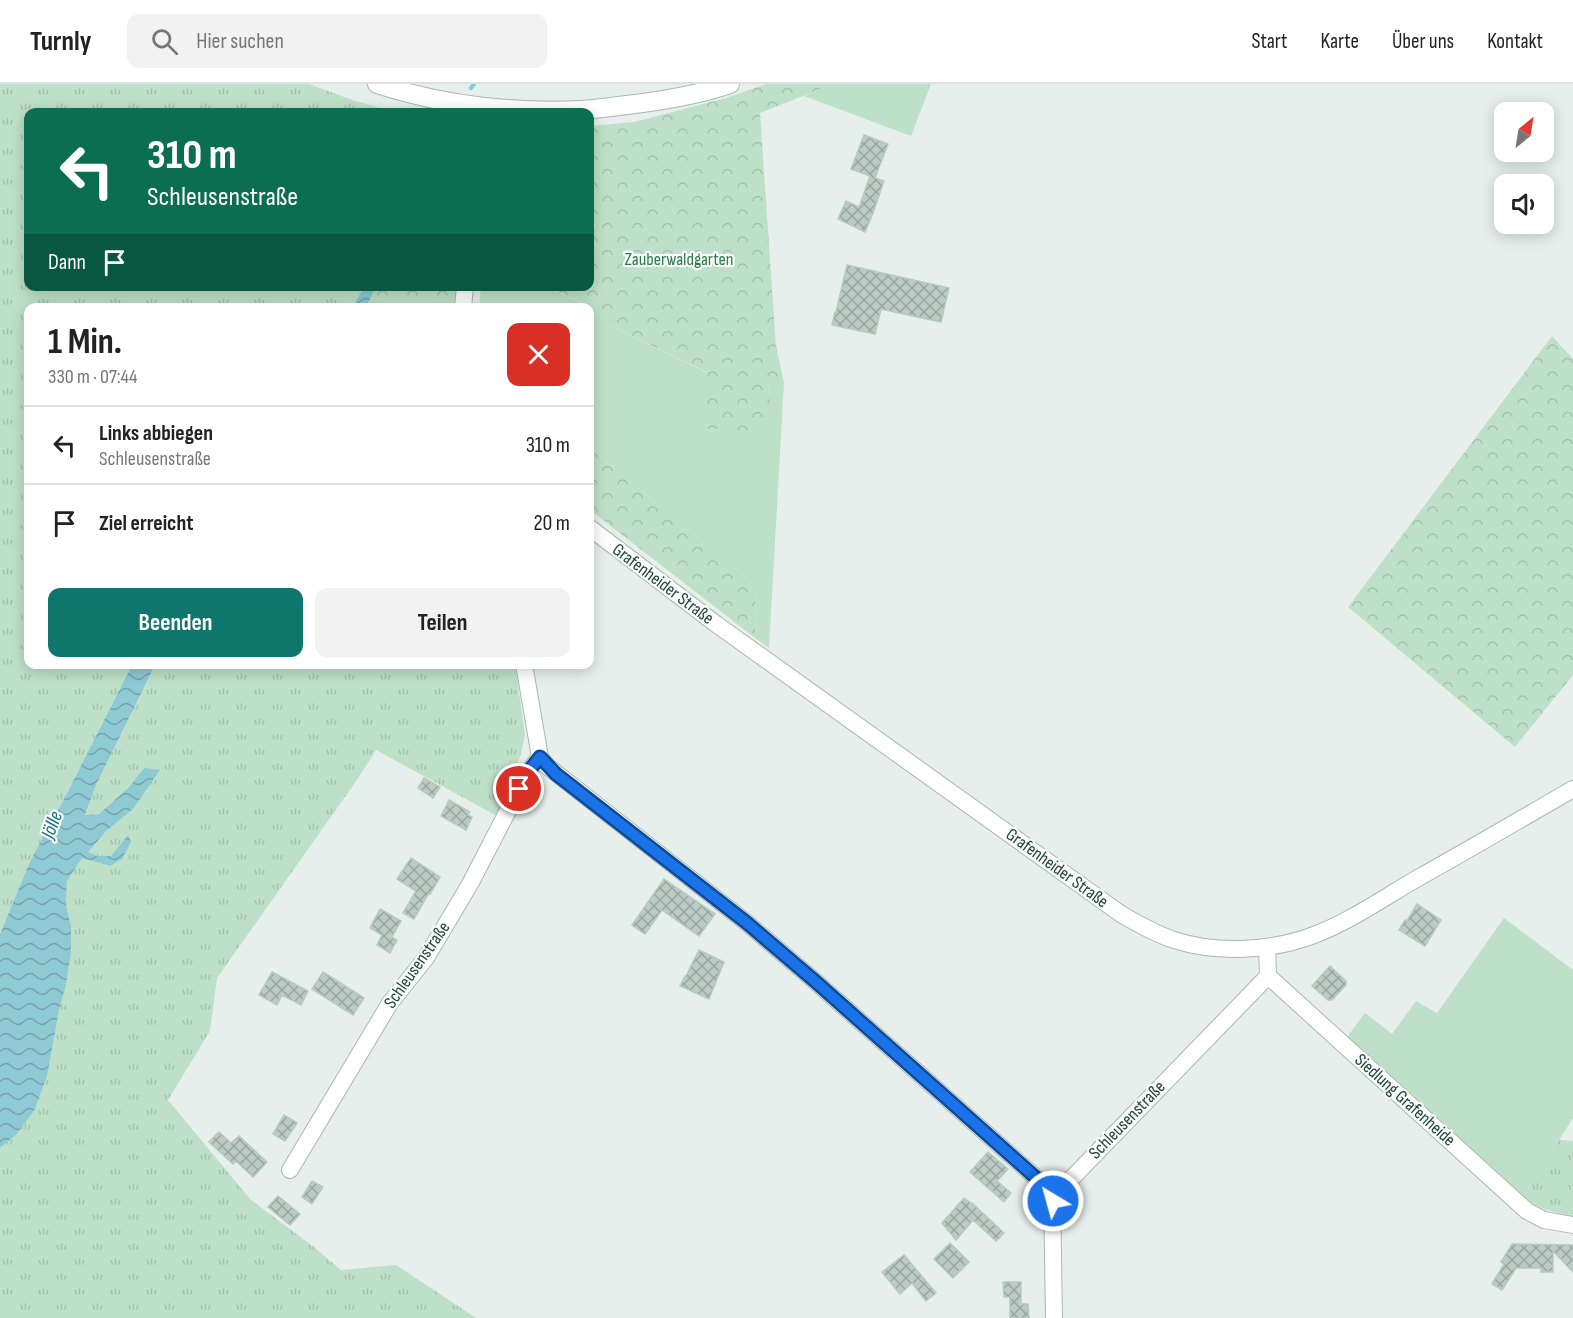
<!DOCTYPE html>
<html lang="de">
<meta charset="utf-8">
<style>
body{margin:0;font-family:"Sofia Sans Condensed",sans-serif;background:#f2f2f2;color:#222;height:100vh;display:flex;flex-direction:column;font-size:22px;white-space:nowrap}
*{box-sizing:border-box;margin:0}
p{font-size:20px;color:#767676}
.icon{flex:none;width:33px;height:33px;fill:none;stroke:currentColor;stroke-width:2;stroke-linecap:round;stroke-linejoin:round}
.map{position:relative;flex:1;overflow:hidden}
.sheet{position:absolute;left:24px;top:219px;width:570px;height:366px;display:flex;flex-direction:column;background:#fff;border-radius:12px;box-shadow:0 3px 15px #0003}
.sheet>*{flex:none}
.banner{position:absolute;left:24px;top:24px;width:570px;height:183px;border-radius:12px;box-shadow:0 3px 15px #0003;background:#0b6e4f;color:#fff;overflow:hidden}
.needle{width:39px;rotate:30deg}
.controls{position:absolute;left:1494px;top:18px;display:grid;gap:12px}
.controls a{display:grid;place-items:center;width:60px;height:60px;border-radius:12px;background:#fff;box-shadow:0 3px 15px #0003;font-size:30px}
.pin{position:absolute;display:grid;place-items:center;width:51px;height:51px;color:#fff;margin:-26px;border:3px solid #fff;border-radius:50%;box-shadow:0 2px 6px #0007}
.me{position:absolute;width:66px;margin:-33px;rotate:323deg;stroke-linejoin:round;filter:drop-shadow(0 0 4px #0008)}
.turn{display:flex;align-items:center;gap:21px;height:126px;padding:0 24px;font-size:27px}
.turn .icon{width:78px;height:78px;stroke-width:2.5}
.turn b{display:block;font-size:42px;line-height:51px}
.then{display:flex;align-items:center;height:57px;padding:0 24px;background:#0003;gap:12px;font-size:22px}
.round{display:grid;place-items:center;flex:none;width:63px;height:63px;border-radius:12px;background:#f2f2f2}
.overview{display:flex;align-items:center;justify-content:space-between;height:102px;padding:0 24px}
h1{font-size:36px;font-weight:700;line-height:45px}
.primary-button{display:flex;gap:12px;margin-top:auto;padding:12px 24px}
.primary-button a{flex:1;height:69px;border-radius:12px;background:#0f766e;color:#fff;font-size:24px;font-weight:700;line-height:69px;text-align:center}
.primary-button a+a{background:#f2f2f2;color:#222}
ul{padding:0;list-style:none}
li{display:flex;align-items:center;gap:18px;height:78px;padding:0 24px;border-top:2px solid #e0e0e0}
li div{flex:1}
li b{display:block;font-size:22px}
li em{font-style:normal}
header{display:flex;align-items:center;gap:36px;box-sizing:border-box;height:84px;padding:0 30px;background:#fff;border-bottom:2px solid #e0e0e0}
header strong{font-size:28px}
nav{display:flex;gap:33px;margin-inline-start:auto;font-size:21px}
.search{width:420px;height:54px;background:#f2f2f2;display:flex;align-items:center;gap:15px;box-sizing:border-box;padding:0 21px;border-radius:12px;color:#767676;font-size:22px}
.map>svg:first-child{display:block}
.green{fill:#bfe0c8}
.forest{fill:url(#forest-crowns)}
.park{fill:url(#park-tufts)}
.water{fill:url(#water-waves)}
.lines{fill:none;stroke-linecap:round;stroke-linejoin:round}
.stream{stroke:#8ec9d4;stroke-width:4.5}
.building{fill:url(#building-cross-hatch);stroke:#b8c9c2;stroke-width:1.5}
.minor-casing{stroke:#a8b8b2;stroke-width:18}
.secondary-casing{stroke:#a4bbb3;stroke-width:20}
.minor{stroke:#fff;stroke-width:16}
.secondary{stroke:#fff;stroke-width:18}
.route-casing{stroke:#114b97;stroke-width:15}
.route{stroke:#1a73e8;stroke-width:10}
.labels{text-anchor:middle;dominant-baseline:central;stroke-width:4.5;stroke-linejoin:round;paint-order:stroke}
.park-label{font-size:18px;fill:#2d7a4b;stroke:#f7fbf9}
.street-label{font-size:18px;fill:#24423a;stroke:#f7fbf9}
.water-label{font-size:20px;font-style:italic;fill:#1c6f80;stroke:#f7fbf9}
</style>
<header>
<strong>Turnly</strong>
<div class="search"><svg class="icon" aria-label="search" viewBox="0 0 24 24"><circle cx="10" cy="10" r="6"/><path d="M15 15l6 6"/></svg>Hier suchen</div>
<nav><a>Start</a><a>Karte</a><a>Über uns</a><a>Kontakt</a></nav>
</header>
<div class="map">
<svg width="1573" height="1234" viewBox="0 0 1573 1234">
<defs>
<pattern id="forest-crowns" width="20" height="18" patternUnits="userSpaceOnUse" patternTransform="scale(1.5)"><rect width="20" height="18" fill="#bfe0c8"/><path d="M2 6a3 3 0 1 1 6 0M12 15a3 3 0 1 1 6 0" fill="none" stroke="#a4c1ad"/></pattern>
<pattern id="park-tufts" width="24" height="20" patternUnits="userSpaceOnUse" patternTransform="scale(1.5)"><rect width="24" height="20" fill="#bfe0c8"/><path d="M3 7l-1-3M5 7V3M7 7l1-3M15 17l-1-3M17 17v-4M19 17l1-3" fill="none" stroke="#a4c1ad"/></pattern>
<pattern id="water-waves" width="16" height="10" patternUnits="userSpaceOnUse" patternTransform="scale(1.5)"><rect width="16" height="10" fill="#8ec9d4"/><path d="M0 5q4-4 8 0t8 0" fill="none" stroke="#74a5ad"/></pattern>
<pattern id="building-cross-hatch" width="8" height="8" patternUnits="userSpaceOnUse" patternTransform="scale(1.5)"><rect width="8" height="8" fill="#bbcac4"/><path d="M0 0l8 8M0 8l8-8" fill="none" stroke="#98a6a0"/></pattern>
</defs>
<rect width="100%" height="100%" fill="#e6efeb"/>
<path class="green" d="M 833,0 L 931,0 L 911,52 L 804,12 Z
M 481,202 L 546,203 L 583,219 L 580,224 L 479,224 Z
M 590,232 L 708,289 L 701,343 L 770,318 L 769,296 L 784,299 L 769,564 L 755,554 L 756,502 L 590,364 Z
M 1504,834 L 1573,886 L 1573,1034 L 1523,1113 L 1347,953 L 1365,929 L 1392,950 L 1416,917 L 1437,929 Z"/>
<path class="forest" d="M 766,0 L 833,0 L 760,29 L 776,262 L 784,299 L 769,297 L 770,318 L 759,348 L 701,344 L 707,288 L 590,232 L 590,224 L 580,223 L 582,218 L 546,203 L 590,202 L 590,144 L 595,143 L 590,112 L 590,42 L 634,38 L 726,14 Z
M 376,203 L 458,203 L 455,223 L 366,224 Z
M 1552,252 L 1573,275 L 1573,591 L 1515,663 L 1348,523 Z
M 590,364 L 756,502 L 755,554 L 590,426 Z"/>
<path class="park" d="M 0,0 L 309,0 L 355,17 L 395,28 L 28,28 L 28,202 L 365,203 L 352,223 L 28,224 L 28,580 L 132,581 L 62,719 L 44,750 L 28,782 L 0,850 Z
M 155,581 L 515,581 L 525,650 L 521,671 L 498,720 L 503,722 L 497,732 L 376,666 L 359,693 L 217,894 L 210,947 L 168,1016 L 251,1116 L 314,1163 L 341,1186 L 396,1181 L 476,1234 L 0,1234 L 0,1064 L 16,1051 L 22,1042 L 66,901 L 71,868 L 71,842 L 66,821 L 67,797 L 79,775 L 82,774 L 110,782 L 111,772 L 97,772 L 87,768 L 106,747 L 144,684 L 129,703 L 99,730 L 85,732 L 96,701 Z
M 1559,1056 L 1573,1057 L 1573,1131 C 1551,1128 1542,1126 1523,1113 Z"/>
<path class="water" d="M 365,202 L 376,203 L 366,223 L 352,223 Z
M 132,581 L 155,581 L 96,701 L 85,731 L 99,730 L 129,703 L 144,684 L 160,686 L 133,725 L 106,747 L 88,768 L 97,772 L 111,772 L 128,751 L 131,758 L 122,775 L 110,782 L 82,774 L 67,797 L 66,821 L 71,842 L 71,868 L 66,901 L 59,926 L 47,992 L 35,1025 L 16,1051 L 0,1064 L 0,850 L 28,782 L 44,750 L 62,719 Z"/>
<g class="lines">
<path class="stream" d="M 471,4 L 474,0"/>
</g>
<path class="building" d="M 864,51 L 888,60 L 875,94 L 884,97 L 873,129 L 865,148 L 838,135 L 846,117 L 859,123 L 870,92 L 851,85 Z
M 847,181 L 949,204 L 941,238 L 881,225 L 875,250 L 832,241 L 835,228 L 836,228 Z
M 424,694 L 440,703 L 433,714 L 418,704 Z
M 449,716 L 470,728 L 468,731 L 472,733 L 466,746 L 441,732 Z
M 411,774 L 440,793 L 430,810 L 429,809 L 414,835 L 403,829 L 416,807 L 397,795 Z
M 664,795 L 715,830 L 699,852 L 662,826 L 645,850 L 632,841 Z
M 1417,820 L 1441,836 L 1425,862 L 1399,846 L 1405,836 L 1407,837 Z
M 380,825 L 401,837 L 392,853 L 397,856 L 390,869 L 377,861 L 382,851 L 370,844 Z
M 699,866 L 724,878 L 709,915 L 680,902 L 685,892 L 686,892 Z
M 1330,882 L 1346,897 L 1346,901 L 1332,916 L 1328,916 L 1312,902 Z
M 272,888 L 308,907 L 301,921 L 282,911 L 277,921 L 259,911 Z
M 323,888 L 364,914 L 353,931 L 312,905 Z
M 284,1031 L 297,1039 L 285,1057 L 273,1050 Z
M 219,1048 L 231,1059 L 239,1052 L 267,1078 L 253,1093 L 236,1077 L 233,1080 L 209,1058 Z
M 988,1068 L 1008,1085 L 997,1097 L 1011,1109 L 1004,1118 L 970,1088 Z
M 312,1097 L 323,1103 L 312,1120 L 302,1113 Z
M 278,1112 L 300,1130 L 290,1141 L 268,1123 Z
M 964,1114 L 971,1119 L 972,1119 L 1004,1149 L 996,1157 L 973,1136 L 956,1156 L 942,1139 Z
M 950,1159 L 969,1178 L 953,1194 L 934,1175 Z
M 1512,1160 L 1573,1161 L 1573,1188 L 1553,1167 L 1553,1188 L 1541,1188 L 1541,1184 L 1516,1184 L 1502,1206 L 1492,1200 L 1504,1180 L 1501,1178 Z
M 904,1171 L 936,1209 L 926,1217 L 912,1199 L 900,1210 L 882,1188 Z
M 1003,1198 L 1021,1198 L 1021,1220 L 1028,1220 L 1029,1234 L 1010,1234 L 1010,1213 L 1004,1213 Z"/>
<g class="lines">
<defs>
<path id="minor" d="M 463,224 L 465,202
M 590,444 L 716,540 L 1121,830 C 1138,840 1156,850 1174,856 C 1217,870 1273,867 1314,851 C 1349,838 1385,813 1418,794 C 1470,765 1521,735 1573,705
M 524,580 L 540,673 L 547,682 L 747,839 L 816,898 L 1052,1108
M 1267,864 L 1268,892 L 1527,1127 L 1544,1136 L 1573,1141
M 290,1086 L 390,919 L 426,874 L 470,800 L 528,688 L 540,673
M 1052,1108 L 1073,1093 L 1268,892
M 1052,1108 L 1054,1234"/>
<path id="secondary" d="M 377,0 C 442,21 514,29 581,26 C 597,25 612,23 627,21 C 661,17 698,11 730,0"/>
</defs>
<use href="#minor" class="minor-casing"/>
<use href="#secondary" class="secondary-casing"/>
<use href="#minor" class="minor"/>
<use href="#secondary" class="secondary"/>
</g>
<g class="lines">
<defs>
<path id="route" d="M 519,705 L 528,688 L 540,673 L 556,690 L 747,839 L 816,898 L 1052,1108 L 1053,1117"/>
</defs>
<use href="#route" class="route-casing"/>
<use href="#route" class="route"/>
</g>
<g class="labels">
<g class="park-label">
<text x="679" y="175">Zauberwaldgarten</text>
</g>
<g class="street-label">
<text transform="translate(663 500) rotate(37)">Grafenheider Straße</text>
<text transform="translate(1057 784) rotate(36)">Grafenheider Straße</text>
<text transform="translate(417 881) rotate(-55)">Schleusenstraße</text>
<text transform="translate(1405 1016) rotate(42)">Siedlung Grafenheide</text>
<text transform="translate(1127 1036) rotate(-46)">Schleusenstraße</text>
</g>
<g class="water-label">
<text transform="translate(52 741) rotate(-70)">Jölle</text>
</g>
</g>
</svg>
<div class="controls">
<a><svg class="needle" viewBox="-14 -14 28 28"><path d="M0-13l5 13h-10z" fill="#e53935"/><path d="M0 13l5-13h-10z" fill="#767676"/></svg></a>
<a><svg class="icon" aria-label="sound" viewBox="0 0 24 24"><path d="M4 9h4l5-4v14l-5-4H4zM17 9q2 3 0 6"/></svg></a>
</div>
<div class="pin" style="left:519px;top:705px;background:#d93025"><svg class="icon" aria-label="arrive" viewBox="0 0 24 24"><path d="M6 21V4h12l-3 4 3 4H6"/></svg></div>
<svg class="me" style="left:1053px;top:1117px" viewBox="-20 -20 40 40"><circle r="17" fill="#1a73e8" stroke="#fff" stroke-width="3"/><path d="M0-11L8 9 0 5-8 9z" fill="#fff"/></svg>
<div class="banner">
<div class="turn"><svg class="icon" aria-label="left" viewBox="0 0 24 24"><path d="M17 20v-9H6M10 6l-5 5 5 5"/></svg><div><b>310 m</b>Schleusenstraße</div></div>
<div class="then">Dann<svg class="icon" aria-label="arrive" viewBox="0 0 24 24"><path d="M6 21V4h12l-3 4 3 4H6"/></svg></div>
</div>
<section class="sheet">
<div class="overview"><div><h1>1 Min.</h1><p>330 m · 07:44</p></div><a class="round" style="background:#d93025;color:#fff"><svg class="icon" aria-label="close" viewBox="0 0 24 24"><path d="M6 6l12 12M18 6L6 18"/></svg></a></div>
<ul>
<li><svg class="icon" aria-label="left" viewBox="0 0 24 24"><path d="M17 20v-9H6M10 6l-5 5 5 5"/></svg><div><b>Links abbiegen</b><p>Schleusenstraße</p></div><em>310 m</em></li>
<li><svg class="icon" aria-label="arrive" viewBox="0 0 24 24"><path d="M6 21V4h12l-3 4 3 4H6"/></svg><div><b>Ziel erreicht</b></div><em>20 m</em></li>
</ul>
<div class="primary-button"><a>Beenden</a><a>Teilen</a></div>
</section>
</div>
